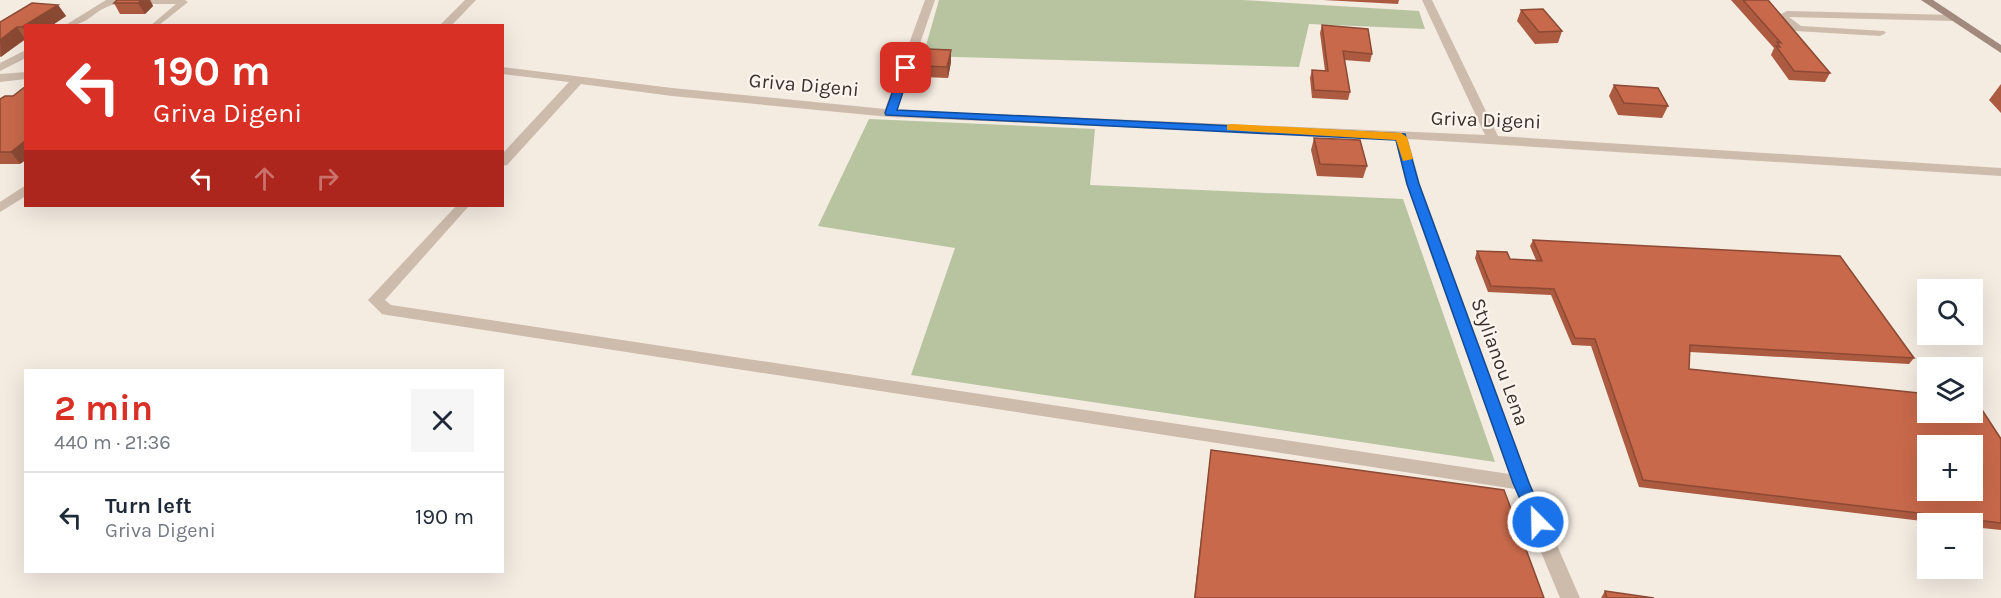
<!DOCTYPE html>
<meta charset="utf-8">
<style>
body{margin:0;font-family:Karla,sans-serif;background:#f6f6f7;color:#1f2937;height:100vh;display:flex;flex-direction:column;font-size:22px;white-space:nowrap}
*{box-sizing:border-box;margin:0}
p{font-size:20px;color:#747a83}
.icon{flex:none;width:33px;height:33px;fill:none;stroke:currentColor;stroke-width:2;stroke-linecap:round;stroke-linejoin:round}
.map{position:relative;flex:1;overflow:hidden}
.drawer{position:absolute;left:24px;top:369px;width:480px;height:204px;display:flex;flex-direction:column;background:#fff;border-radius:0px;box-shadow:0 6px 24px #0002}
.drawer>*{flex:none}
.hud{position:absolute;left:24px;top:24px;width:480px;height:183px;border-radius:0px;box-shadow:0 6px 24px #0002;background:#d93025;color:#fff;overflow:hidden}
.buttons{position:absolute;left:1917px;top:279px;display:grid;gap:12px}
.buttons a{display:grid;place-items:center;width:66px;height:66px;border-radius:0px;background:#fff;box-shadow:0 6px 24px #0002;font-size:30px}
.pin{position:absolute;display:grid;place-items:center;width:51px;height:51px;color:#fff;margin:-26px;border-radius:12px;box-shadow:0 3px 9px #0006}
.me{position:absolute;width:66px;margin:-33px;rotate:337deg;stroke-linejoin:round;filter:drop-shadow(0 0 4px #0008)}
.turn{display:flex;align-items:center;gap:21px;height:126px;padding:0 30px;font-size:27px}
.turn .icon{width:78px;height:78px;stroke-width:2.5}
.turn b{display:block;font-size:42px;line-height:51px}
.lanes{display:flex;align-items:center;height:57px;padding:0 30px;background:#0003;justify-content:center;gap:30px;direction:ltr}
.lanes .off{opacity:.35}
.round{display:grid;place-items:center;flex:none;width:63px;height:63px;border-radius:0px;background:#f6f6f7}
.head{display:flex;align-items:center;justify-content:space-between;height:102px;padding:0 30px}
h1{font-size:36px;font-weight:700;line-height:45px;color:#d93025}
ul{padding:0;list-style:none}
li{display:flex;align-items:center;gap:18px;height:90px;padding:0 30px;border-top:2px solid #e0e1e3}
li div{flex:1}
li b{display:block;font-size:22px}
li em{font-style:normal}
.map>svg:first-child{display:block}
.green{fill:#b8c4a0}
.lines{fill:none;stroke-linecap:round;stroke-linejoin:round}
.service{fill:#cdbbac;fill-rule:evenodd}
.minor{fill:#cdbbac;fill-rule:evenodd}
.secondary{fill:#a18a7d;fill-rule:evenodd}
.wall{fill:#ac5a40}
.shaded-wall{fill:#8c4a34}
.building{fill:#c8694b;stroke:#8c4a34;stroke-width:1.5;fill-rule:evenodd}
.route{fill:#1a73e8;stroke:#114b97;stroke-width:1.5}
.slow{fill:#f59e0b}
.labels{text-anchor:middle;dominant-baseline:central;stroke-width:4.5;stroke-linejoin:round;paint-order:stroke}
.street-label{font-size:20px;fill:#3b302b;stroke:#fbf5ee}
</style>
<div class="map">
<svg width="2001" height="598" viewBox="0 0 2001 598">
<rect width="100%" height="100%" fill="#f4ebe1"/>
<path class="green" d="M 939,0 L 1243,0 L 1419,11 L 1425,29 L 1309,24 L 1299,67 L 923,56 Z
M 869,119 L 1095,129 L 1090,185 L 1403,199 L 1495,462 L 911,375 L 955,248 L 818,226 Z"/>
<g class="lines">
<path class="service" d="M 138,0 L 185,0 L 188,2 L 158,26 L 150,26 L 176,4 L 139,4 L 135,2 Z"/>
<path class="minor" d="M 106,0 L 134,0 L 135,2 C 128,7 121,3 112,5 C 92,11 89,26 64,26 Z
M 465,0 L 476,0 L 451,26 L 439,26 Z
M 925,0 L 935,0 L 897,110 L 1485,135 L 1422,0 L 1432,0 L 1498,136 L 2001,168 L 2001,176 L 1408,139 L 1420,184 L 1530,483 L 1580,598 L 1560,598 L 1515,489 L 387,315 L 382,314 L 368,300 L 456,206 L 469,206 L 385,300 L 391,305 L 1509,474 L 1406,184 L 1395,139 L 890,117 L 672,96 L 581,84 L 507,165 L 502,166 L 502,154 L 569,82 L 502,74 L 502,67 L 672,88 L 885,109 Z
M 1787,11 L 1954,15 L 1959,18 L 1954,21 L 1789,17 L 1801,26 L 1884,31 L 1886,33 L 1880,36 L 1796,31 L 1789,29 L 1777,16 Z
M 26,50 L 26,58 L 0,71 L 0,63 Z
M 26,72 L 26,79 L 0,82 L 0,74 Z
M 26,185 L 26,196 L 0,212 L 0,202 Z"/>
<path class="secondary" d="M 1921,0 L 1933,0 L 2001,45 L 2001,53 Z"/>
</g>
<path class="wall" d="M 117,0 L 150,0 L 153,6 L 145,14 L 120,14 L 114,3 Z
M 1323,0 L 1399,0 L 1398,4 Z
M 1731,0 L 1768,0 L 1830,73 L 1825,82 L 1789,80 L 1771,55 L 1774,48 Z
M 58,5 L 66,16 L 51,26 L 26,26 L 26,39 L 0,57 L 0,22 Z
M 1521,10 L 1562,31 L 1558,43 L 1535,44 L 1517,21 Z
M 1322,25 L 1372,54 L 1370,62 L 1344,60 L 1350,92 L 1348,100 L 1312,98 L 1310,78 L 1312,70 L 1325,71 L 1320,33 Z
M 951,62 L 948,78 L 923,77 L 922,66 Z
M 2001,84 L 2001,113 L 1989,100 Z
M 1614,85 L 1668,106 L 1662,118 L 1618,115 L 1609,96 Z
M 13,96 L 20,164 L 0,164 L 0,99 Z
M 1314,138 L 1367,166 L 1363,178 L 1317,176 L 1311,150 Z
M 1533,240 L 1914,358 L 1909,364 L 1690,352 L 1689,369 L 2001,439 L 2001,530 L 1972,527 L 1972,524 L 1947,524 L 1639,487 L 1591,346 L 1572,345 L 1551,295 L 1488,292 L 1475,258 L 1477,251 L 1510,259 L 1536,260 L 1530,246 Z
M 1211,450 L 1544,598 L 1194,598 Z
M 1605,591 L 1654,598 L 1601,598 Z"/>
<path class="shaded-wall" d="M 141,0 L 150,0 L 153,6 L 145,14 L 138,3 Z
M 58,5 L 66,16 L 51,26 L 26,26 L 26,32 L 22,27 Z
M 17,27 L 25,39 L 1,57 L 0,40 Z
M 951,50 L 951,62 L 948,78 L 947,67 Z
M 26,140 L 26,160 L 20,164 L 11,152 Z"/>
<path class="building" d="M 117,0 L 141,0 L 138,3 L 114,3 Z
M 1743,0 L 1768,0 L 1830,73 L 1794,71 L 1776,46 L 1780,47 L 1777,42 L 1781,43 Z
M 32,3 L 58,5 L 22,27 L 17,27 L 0,40 L 0,22 Z
M 1543,9 L 1562,31 L 1539,32 L 1521,10 Z
M 1322,25 L 1368,29 L 1372,54 L 1343,51 L 1350,92 L 1314,90 L 1312,70 L 1328,71 Z
M 927,49 L 951,50 L 947,67 L 922,66 Z
M 1614,85 L 1658,88 L 1668,106 L 1624,103 Z
M 26,86 L 26,140 L 11,152 L 0,152 L 0,99 L 5,96 L 13,96 Z
M 1314,138 L 1360,140 L 1367,166 L 1320,164 Z
M 1533,240 L 1840,256 L 1914,358 L 1690,345 L 1689,369 L 1928,394 L 1928,412 L 1972,412 L 1972,399 L 1975,399 L 2001,439 L 2001,523 L 1643,480 L 1595,339 L 1575,338 L 1554,289 L 1491,286 L 1477,251 L 1507,252 L 1510,259 L 1542,261 ZM 1928,446 L 1972,446 L 1972,490 L 1928,490 Z
M 1211,450 L 1504,490 L 1544,598 L 1195,598 Z
M 1605,591 L 1654,598 L 1607,598 Z"/>
<path class="route" d="M 906,64 L 911,68 L 897,110 L 1405,134 L 1419,184 L 1529,483 L 1546,522 L 1543,526 L 1532,526 L 1513,483 L 1407,184 L 1396,140 L 886,115 L 885,113 L 901,68 Z"/>
<path class="slow" d="M 1231,124 L 1401,133 L 1407,137 L 1413,159 L 1403,161 L 1396,140 L 1227,130 L 1227,125 Z"/>
<g class="labels">
<g class="street-label">
<text transform="translate(804 85) rotate(5)">Griva Digeni</text>
<text transform="translate(1486 120) rotate(2)">Griva Digeni</text>
<text transform="translate(1500 362) rotate(70)">Stylianou Lena</text>
</g>
</g>
</svg>
<div class="buttons">
<a><svg class="icon" aria-label="search" viewBox="0 0 24 24"><circle cx="10" cy="10" r="6"/><path d="M15 15l6 6"/></svg></a>
<a><svg class="icon" aria-label="layers" viewBox="0 0 24 24"><path d="M12 4l9 5-9 5-9-5zM3 14l9 5 9-5"/></svg></a>
<a>+</a>
<a>−</a>
</div>
<div class="pin" style="left:906px;top:68px;background:#d93025"><svg class="icon" aria-label="arrive" viewBox="0 0 24 24"><path d="M6 21V4h12l-3 4 3 4H6"/></svg></div>
<svg class="me" style="left:1538px;top:522px" viewBox="-20 -20 40 40"><circle r="17" fill="#1a73e8" stroke="#fff" stroke-width="3"/><path d="M0-11L8 9 0 5-8 9z" fill="#fff"/></svg>
<div class="hud">
<div class="turn"><svg class="icon" aria-label="left" viewBox="0 0 24 24"><path d="M17 20v-9H6M10 6l-5 5 5 5"/></svg><div><b>190 m</b>Griva Digeni</div></div>
<div class="lanes"><svg class="icon" aria-label="left" viewBox="0 0 24 24"><path d="M17 20v-9H6M10 6l-5 5 5 5"/></svg><svg class="icon off" aria-label="ahead" viewBox="0 0 24 24"><path d="M12 20V5M6 11l6-6 6 6"/></svg><svg class="icon off" aria-label="right" viewBox="0 0 24 24"><path d="M7 20v-9h11M14 6l5 5-5 5"/></svg></div>
</div>
<section class="drawer">
<div class="head"><div><h1>2 min</h1><p>440 m · 21:36</p></div><a class="round"><svg class="icon" aria-label="close" viewBox="0 0 24 24"><path d="M6 6l12 12M18 6L6 18"/></svg></a></div>
<ul>
<li><svg class="icon" aria-label="left" viewBox="0 0 24 24"><path d="M17 20v-9H6M10 6l-5 5 5 5"/></svg><div><b>Turn left</b><p>Griva Digeni</p></div><em>190 m</em></li>
</ul>
</section>
</div>
